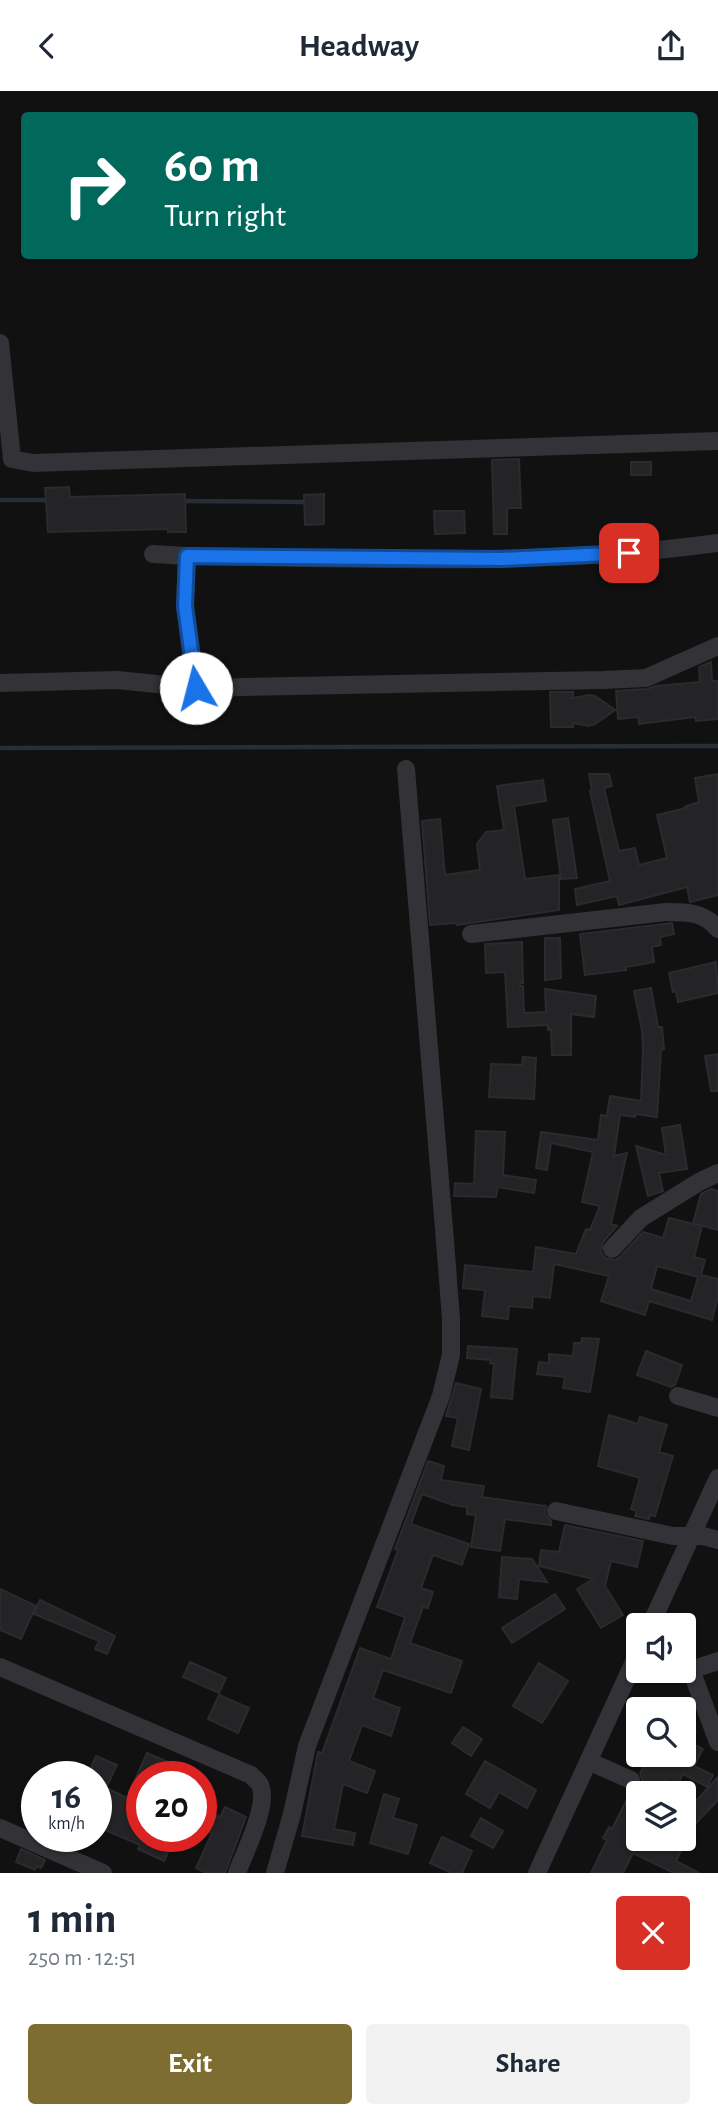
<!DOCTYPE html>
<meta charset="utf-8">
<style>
body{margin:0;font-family:"Alegreya Sans",sans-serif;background:#f2f2f3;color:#1f2937;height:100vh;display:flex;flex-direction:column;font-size:26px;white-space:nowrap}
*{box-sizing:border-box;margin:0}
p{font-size:23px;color:#747a83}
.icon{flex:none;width:38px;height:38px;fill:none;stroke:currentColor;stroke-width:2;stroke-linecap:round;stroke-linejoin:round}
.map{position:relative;height:1782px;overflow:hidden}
.details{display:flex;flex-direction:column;background:#fff;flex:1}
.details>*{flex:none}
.hud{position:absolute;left:21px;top:21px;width:677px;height:147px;border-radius:7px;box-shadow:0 2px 5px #0004;background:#00695c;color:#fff;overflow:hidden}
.tools{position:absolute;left:626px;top:1522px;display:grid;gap:14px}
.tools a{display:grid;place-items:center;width:70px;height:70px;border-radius:7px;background:#fff;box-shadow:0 2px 5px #0004;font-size:35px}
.speed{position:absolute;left:21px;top:1670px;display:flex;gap:14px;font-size:35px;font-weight:700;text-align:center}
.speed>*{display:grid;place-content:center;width:91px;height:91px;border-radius:50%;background:#fff;box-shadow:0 2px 5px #0004;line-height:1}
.speed small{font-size:18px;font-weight:400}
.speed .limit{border:10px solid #d22;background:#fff;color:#111}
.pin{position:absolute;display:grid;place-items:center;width:60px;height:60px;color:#fff;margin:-30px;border-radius:14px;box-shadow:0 4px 10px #0006}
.me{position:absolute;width:77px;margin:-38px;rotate:352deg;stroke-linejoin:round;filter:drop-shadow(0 0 5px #0008)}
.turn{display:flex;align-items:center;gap:24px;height:147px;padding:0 28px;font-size:32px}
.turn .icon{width:91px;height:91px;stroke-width:2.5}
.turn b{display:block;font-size:49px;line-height:60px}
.round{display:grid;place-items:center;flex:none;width:74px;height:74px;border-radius:7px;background:#f2f2f3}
.overview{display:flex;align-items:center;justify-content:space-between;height:119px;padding:0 28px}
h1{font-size:42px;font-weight:700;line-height:52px}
.button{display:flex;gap:14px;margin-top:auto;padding:14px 28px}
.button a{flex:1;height:80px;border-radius:7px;background:#7d6d31;color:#fff;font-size:28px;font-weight:700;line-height:80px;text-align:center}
.button a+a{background:#f2f2f3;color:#1f2937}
header{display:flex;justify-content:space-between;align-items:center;height:91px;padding:0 28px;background:#fff;font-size:32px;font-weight:700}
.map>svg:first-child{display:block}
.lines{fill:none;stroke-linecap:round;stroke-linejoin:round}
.stream{stroke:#282e36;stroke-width:4.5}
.building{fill:#242426;stroke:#2b2b2e;stroke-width:2;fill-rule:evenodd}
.minor{stroke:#323237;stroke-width:18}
.route-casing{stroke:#114b97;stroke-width:18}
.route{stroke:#1a73e8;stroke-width:12}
</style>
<header><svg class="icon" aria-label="back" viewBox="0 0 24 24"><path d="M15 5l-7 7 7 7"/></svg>Headway<svg class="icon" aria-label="share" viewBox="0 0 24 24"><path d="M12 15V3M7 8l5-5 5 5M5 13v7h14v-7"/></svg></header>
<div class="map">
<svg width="718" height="1782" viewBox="0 0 718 1782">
<rect width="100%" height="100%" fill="#111112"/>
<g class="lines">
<path class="stream" d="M 0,409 L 52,409
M 179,410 L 307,411
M 0,657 L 718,655"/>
</g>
<path class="building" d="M 519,368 L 521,417 L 507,417 L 507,443 L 494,443 L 492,369 Z
M 631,371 L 651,371 L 651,384 L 631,384 Z
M 69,396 L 70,406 L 185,403 L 186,441 L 168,441 L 168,438 L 48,441 L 45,397 Z
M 324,403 L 324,433 L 305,434 L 304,404 Z
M 434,420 L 464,420 L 465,442 L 435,443 Z
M 711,571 L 712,590 L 718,590 L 718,628 L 696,630 L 695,626 L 639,633 L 638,626 L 618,628 L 616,600 L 647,598 L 656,595 L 700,591 L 699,576 Z
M 550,601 L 573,601 L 573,607 L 589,604 L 595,605 L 615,619 L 595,633 L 589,635 L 573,632 L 573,636 L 551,636 Z
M 589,683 L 609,683 L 612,695 L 604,697 L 619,760 L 635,757 L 639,774 L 667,767 L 657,724 L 686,717 L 685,716 L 699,711 L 695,687 L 718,683 L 718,804 L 690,811 L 687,796 L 619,814 L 617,805 L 577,814 L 575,798 L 610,790 L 590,700 L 592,699 Z
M 543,689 L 546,710 L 514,715 L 525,788 L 559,784 L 559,819 L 457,834 L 456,832 L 430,834 L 422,730 L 440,728 L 445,784 L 480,779 L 477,753 L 486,741 L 504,739 L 497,695 Z
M 568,727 L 577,787 L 561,788 L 553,729 Z
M 672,832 L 674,843 L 660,846 L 661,854 L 652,856 L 654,871 L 626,876 L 626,879 L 585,884 L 580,843 Z
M 545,847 L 560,847 L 561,887 L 545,889 Z
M 522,851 L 523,892 L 520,892 L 520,895 L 523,895 L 524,922 L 546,921 L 545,898 L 596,905 L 594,926 L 571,923 L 571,964 L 552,964 L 551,938 L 548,939 L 548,934 L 508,936 L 505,881 L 486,882 L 485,853 Z
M 716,871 L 718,902 L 678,911 L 676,900 L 673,901 L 669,882 Z
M 651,897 L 658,936 L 662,936 L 664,958 L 661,959 L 657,1026 L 636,1023 L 635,1026 L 620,1024 L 614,1065 L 627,1062 L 611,1133 L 617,1135 L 603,1151 L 601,1161 L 605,1167 L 615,1169 L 620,1166 L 643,1141 L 663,1147 L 669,1127 L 702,1135 L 694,1166 L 705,1169 L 701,1184 L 718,1188 L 718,1206 L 712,1229 L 649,1210 L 645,1224 L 601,1210 L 609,1185 L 554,1173 L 550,1207 L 533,1205 L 532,1217 L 509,1215 L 508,1228 L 482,1225 L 485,1199 L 463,1197 L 465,1174 L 533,1181 L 536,1156 L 576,1163 L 586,1138 L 590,1139 L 600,1115 L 582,1111 L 593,1061 L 551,1052 L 547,1079 L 536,1077 L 541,1041 L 598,1049 L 601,1024 L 607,1025 L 610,1005 L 641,1010 L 643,958 L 642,939 L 634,900 ZM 657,1175 L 698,1186 L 691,1210 L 651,1198 Z
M 718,963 L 718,1000 L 711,1000 L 705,965 Z
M 523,966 L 536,967 L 534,1008 L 489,1006 L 491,973 L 522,974 Z
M 680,1034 L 687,1078 L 659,1082 L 663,1100 L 648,1105 L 636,1055 L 666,1064 L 662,1037 Z
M 476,1040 L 505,1041 L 503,1084 L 536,1089 L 534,1102 L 498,1096 L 496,1106 L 454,1105 L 455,1092 L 474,1093 Z
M 711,1098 L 718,1100 L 718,1139 L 693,1132 L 701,1103 Z
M 582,1247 L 599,1248 L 590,1301 L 563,1297 L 565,1286 L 537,1283 L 539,1271 L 549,1272 L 549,1263 L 573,1265 L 574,1252 L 581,1252 Z
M 468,1255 L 517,1258 L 512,1308 L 491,1306 L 494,1273 L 490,1272 L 491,1269 L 467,1267 Z
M 646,1260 L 682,1274 L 675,1294 L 671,1296 L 637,1284 Z
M 456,1292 L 481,1298 L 469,1359 L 452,1355 L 458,1327 L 446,1325 Z
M 609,1324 L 638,1333 L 640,1326 L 667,1334 L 659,1361 L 673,1365 L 655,1425 L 650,1424 L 649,1428 L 635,1425 L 637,1420 L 631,1418 L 640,1387 L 598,1375 Z
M 428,1370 L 444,1375 L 441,1389 L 484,1395 L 482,1406 L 546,1415 L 545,1423 L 551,1430 L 551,1434 L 505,1428 L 500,1460 L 471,1456 L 476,1424 L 467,1423 L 467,1416 L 453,1414 L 422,1403 L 411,1433 L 469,1453 L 462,1474 L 433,1464 L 421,1497 L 433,1501 L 428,1517 L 423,1516 L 410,1552 L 462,1570 L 451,1602 L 383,1579 L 373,1607 L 400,1617 L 391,1645 L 362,1634 L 349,1670 L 375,1680 L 367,1702 L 343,1693 L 334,1738 L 355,1742 L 353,1754 L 302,1745 L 318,1661 L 322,1662 L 360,1557 L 391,1568 L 405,1526 L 377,1516 L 398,1459 L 395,1458 Z
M 565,1434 L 643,1450 L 637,1476 L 611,1470 L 605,1495 L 623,1524 L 601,1537 L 577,1498 L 593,1488 L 539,1475 L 541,1459 L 559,1461 Z
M 502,1466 L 532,1468 L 547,1491 L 519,1488 L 517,1508 L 499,1506 Z
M 0,1498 L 36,1515 L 21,1548 L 0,1539 Z
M 555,1503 L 565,1518 L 512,1552 L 502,1537 Z
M 40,1509 L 115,1545 L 107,1563 L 95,1558 L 99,1550 L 34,1523 Z
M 190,1571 L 226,1587 L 219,1602 L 183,1586 Z
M 539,1572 L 568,1590 L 542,1632 L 513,1615 Z
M 219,1604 L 249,1617 L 238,1642 L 208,1628 Z
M 463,1636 L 482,1648 L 471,1665 L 452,1652 Z
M 684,1649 L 703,1658 L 694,1675 L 713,1684 L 707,1696 L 683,1683 L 677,1695 L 664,1689 L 657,1703 L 639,1703 L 639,1730 L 630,1747 L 654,1759 L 660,1748 L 687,1748 L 676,1770 L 699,1782 L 674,1782 L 633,1762 L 623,1782 L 591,1782 L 607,1749 L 603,1747 L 609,1736 L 612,1738 L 631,1700 L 637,1699 L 641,1694 L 642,1688 L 640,1682 L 649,1664 L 684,1664 Z
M 147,1662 L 201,1685 L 142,1685 L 142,1745 L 176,1745 L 164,1770 L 138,1758 L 140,1754 L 96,1735 L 96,1722 L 107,1697 L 127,1707 Z
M 96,1665 L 117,1674 L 107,1695 L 96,1690 L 96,1685 L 87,1685 Z
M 485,1670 L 536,1699 L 527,1717 L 499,1701 L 490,1717 L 466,1703 Z
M 718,1686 L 718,1709 L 684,1745 L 684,1723 Z
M 384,1703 L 399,1708 L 393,1727 L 417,1734 L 408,1763 L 370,1752 Z
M 225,1716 L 246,1726 L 225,1782 L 206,1782 L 196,1777 L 212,1742 L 201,1737 L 201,1718 L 220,1726 Z
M 481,1727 L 503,1740 L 493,1757 L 471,1745 Z
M 442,1746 L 472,1760 L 462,1782 L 452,1782 L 430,1772 Z
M 21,1758 L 45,1769 L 41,1777 L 36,1775 L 35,1779 L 16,1771 Z"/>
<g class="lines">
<path class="minor" d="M 0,252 L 12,368 L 33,372 L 718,350
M 153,463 L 187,465 C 364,467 543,476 718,452
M 187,465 L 185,515 L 196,597
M 0,592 L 117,589 L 196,597 L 603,589 L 646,587 L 718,555
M 471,843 L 666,821 C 687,821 704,821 718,838
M 612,1158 L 641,1127 L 699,1091 L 718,1082
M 678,1305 L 718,1317
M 556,1420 L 673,1445 L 703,1445 L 718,1449
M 650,1535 L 718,1387
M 0,1576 L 251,1684 C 253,1687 257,1689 259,1692 C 271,1711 244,1762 237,1782
M 684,1577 L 691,1579 L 718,1651
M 691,1579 L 718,1570
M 597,1674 L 631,1689
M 0,1737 L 103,1782
M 275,1782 L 292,1723 L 307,1655 L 441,1305 L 451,1264 L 451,1228 L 445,1150 L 406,678
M 537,1782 L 639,1560"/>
</g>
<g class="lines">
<defs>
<path id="route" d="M 196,597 L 185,515 L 187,465 L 501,468 L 629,462"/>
</defs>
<use href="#route" class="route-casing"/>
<use href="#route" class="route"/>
</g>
</svg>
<div class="tools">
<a><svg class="icon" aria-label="sound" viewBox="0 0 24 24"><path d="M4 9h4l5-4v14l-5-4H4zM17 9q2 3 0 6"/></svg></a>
<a><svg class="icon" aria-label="search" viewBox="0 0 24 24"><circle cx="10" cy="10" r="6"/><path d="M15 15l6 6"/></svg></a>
<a><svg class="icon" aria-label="layers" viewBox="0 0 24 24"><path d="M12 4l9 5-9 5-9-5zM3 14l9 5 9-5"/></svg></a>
</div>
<div class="speed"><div>16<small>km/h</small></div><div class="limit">20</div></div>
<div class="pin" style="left:629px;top:462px;background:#d93025"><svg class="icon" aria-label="arrive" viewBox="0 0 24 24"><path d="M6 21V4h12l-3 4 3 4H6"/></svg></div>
<svg class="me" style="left:196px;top:597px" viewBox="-20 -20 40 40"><circle r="19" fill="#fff"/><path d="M0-13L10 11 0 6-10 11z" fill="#1a73e8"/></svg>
<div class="hud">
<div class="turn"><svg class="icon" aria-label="right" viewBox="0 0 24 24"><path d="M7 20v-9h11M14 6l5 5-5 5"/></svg><div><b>60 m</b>Turn right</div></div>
</div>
</div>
<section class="details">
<div class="overview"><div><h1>1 min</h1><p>250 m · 12:51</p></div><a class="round" style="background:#d93025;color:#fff"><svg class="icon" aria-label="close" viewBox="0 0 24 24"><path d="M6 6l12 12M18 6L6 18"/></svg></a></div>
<div class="button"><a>Exit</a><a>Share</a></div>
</section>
